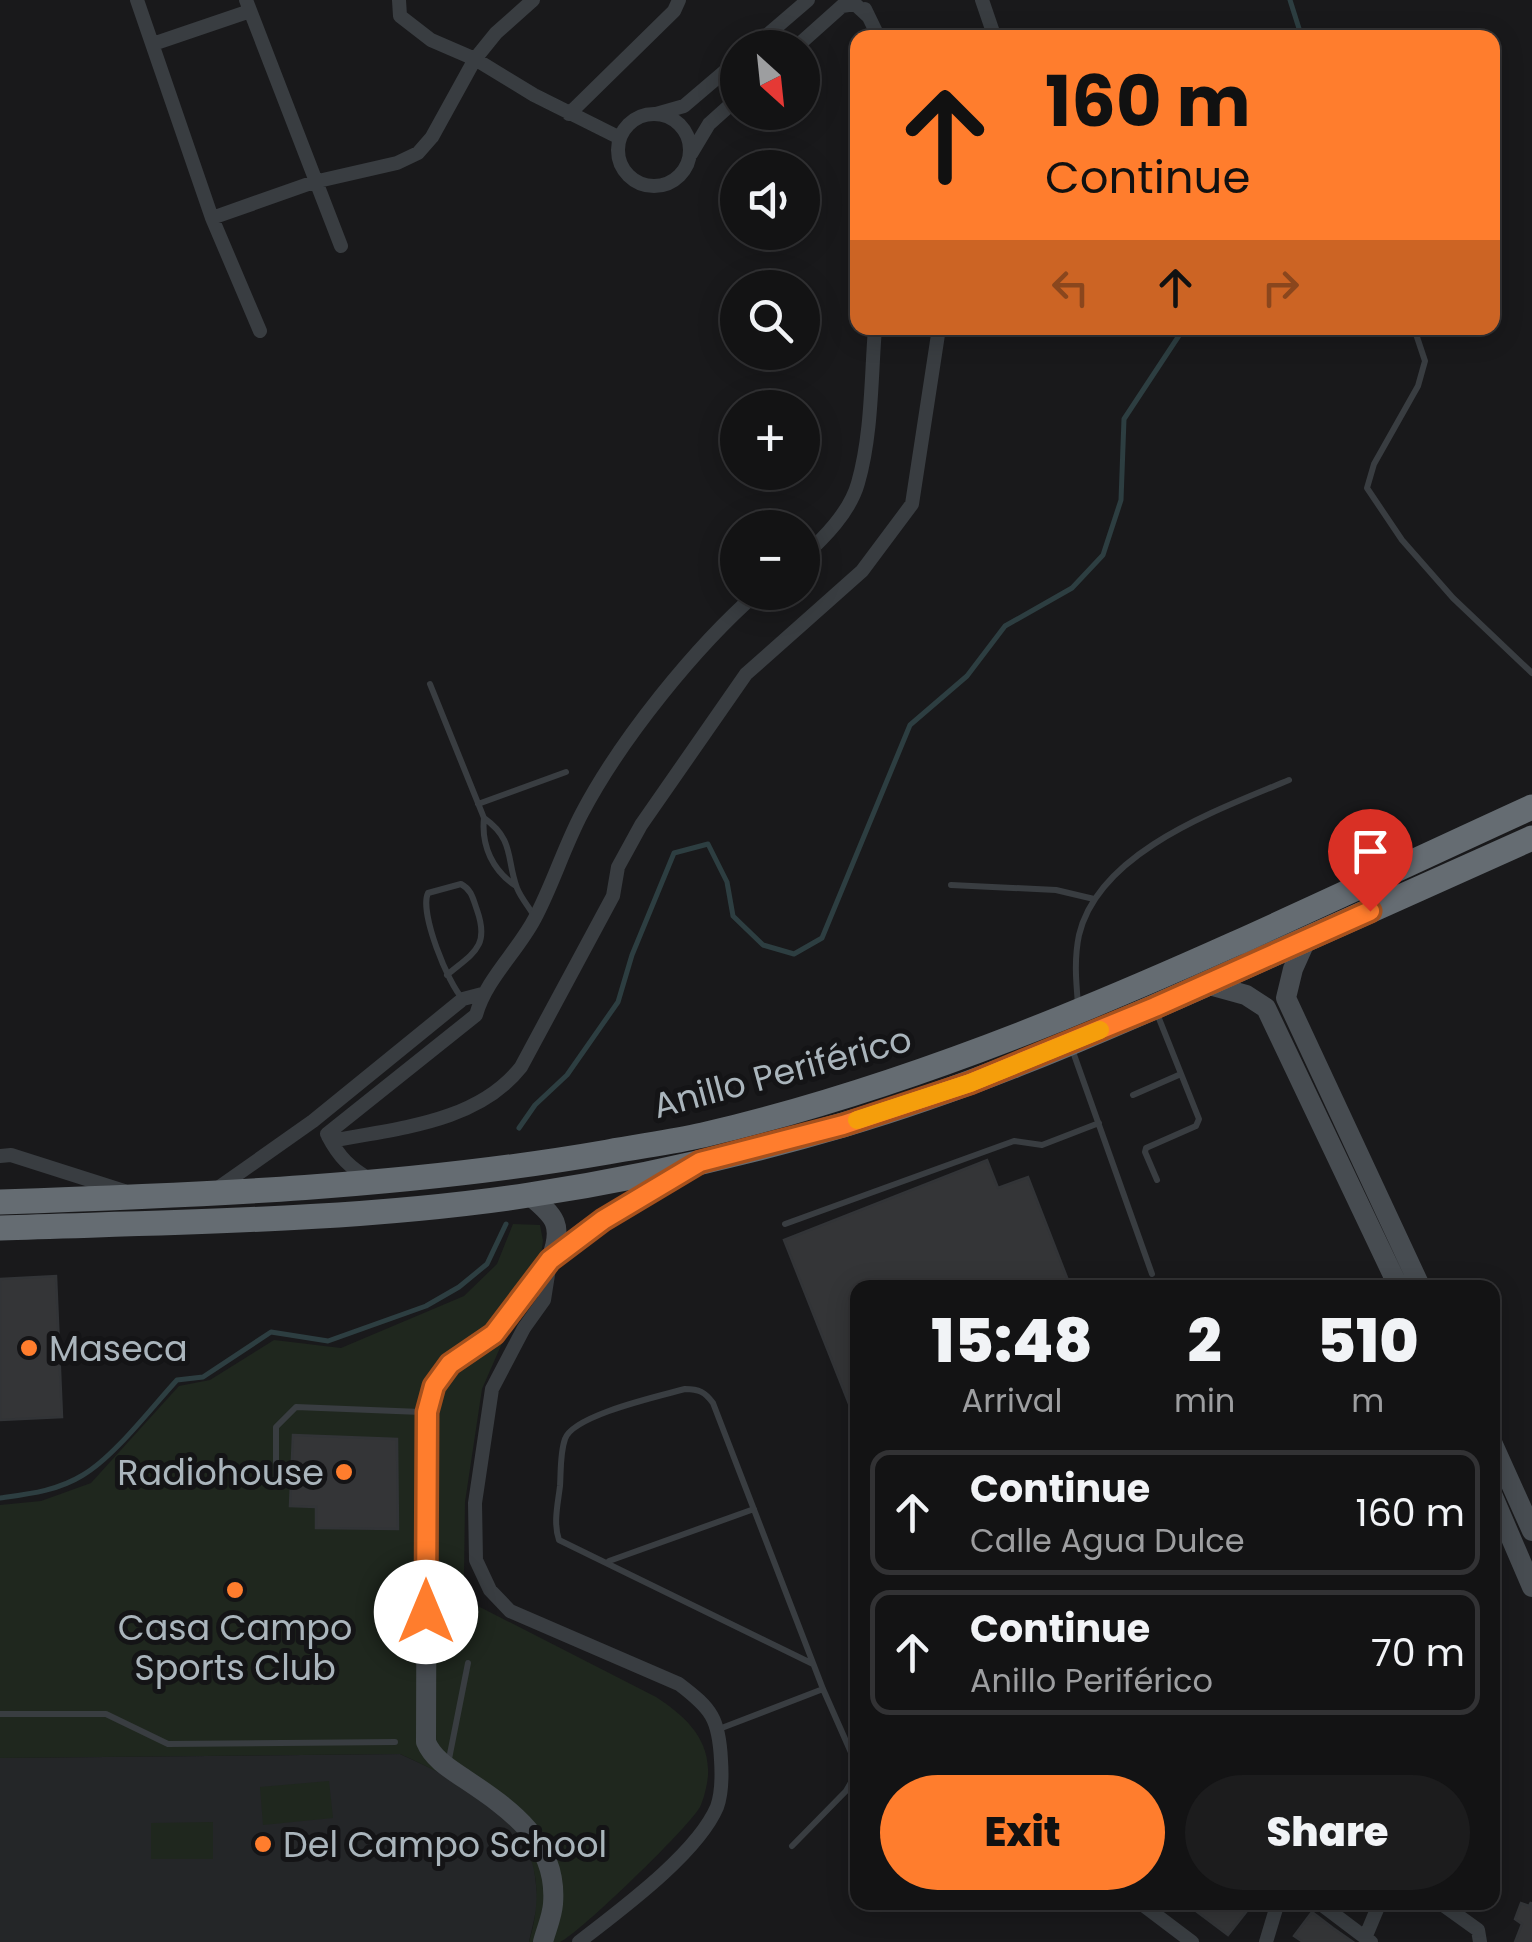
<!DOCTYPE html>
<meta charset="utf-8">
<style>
body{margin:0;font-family:Poppins,sans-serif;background:#1c1c1d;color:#f1f3f6;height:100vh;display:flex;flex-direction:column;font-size:38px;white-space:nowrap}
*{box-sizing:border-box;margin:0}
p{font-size:32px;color:#9d9ea0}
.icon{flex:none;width:55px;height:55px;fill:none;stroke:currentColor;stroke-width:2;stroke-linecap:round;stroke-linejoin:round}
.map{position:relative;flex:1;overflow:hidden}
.details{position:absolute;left:850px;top:1280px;width:650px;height:630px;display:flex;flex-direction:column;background:#131314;border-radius:20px;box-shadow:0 5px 25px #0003,0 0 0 2px #323234}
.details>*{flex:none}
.top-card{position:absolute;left:850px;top:30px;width:650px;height:305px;border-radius:20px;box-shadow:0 5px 25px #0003,0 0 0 2px #323234;background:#ff7d2d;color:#111;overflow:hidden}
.needle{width:65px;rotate:153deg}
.tools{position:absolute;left:720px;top:30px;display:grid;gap:20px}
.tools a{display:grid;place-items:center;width:100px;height:100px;border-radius:50%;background:#131314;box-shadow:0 5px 25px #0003,0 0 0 2px #323234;font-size:50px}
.pin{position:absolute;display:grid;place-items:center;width:85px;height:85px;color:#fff;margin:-102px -42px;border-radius:50% 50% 50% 0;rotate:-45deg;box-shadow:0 0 10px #0007}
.pin .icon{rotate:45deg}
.me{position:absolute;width:110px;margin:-55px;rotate:0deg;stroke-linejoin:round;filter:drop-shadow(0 0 8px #0008)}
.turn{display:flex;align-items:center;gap:35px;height:210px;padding:0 30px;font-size:45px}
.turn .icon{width:130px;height:130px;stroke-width:2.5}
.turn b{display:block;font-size:70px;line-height:85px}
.lanes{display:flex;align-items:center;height:95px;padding:0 30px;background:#0003;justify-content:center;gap:50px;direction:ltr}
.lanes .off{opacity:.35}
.eta{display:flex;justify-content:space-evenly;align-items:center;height:170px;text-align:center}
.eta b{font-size:60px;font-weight:800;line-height:70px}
.button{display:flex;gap:20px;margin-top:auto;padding:20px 30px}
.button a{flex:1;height:115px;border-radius:60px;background:#ff7d2d;color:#111;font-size:40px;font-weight:800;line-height:115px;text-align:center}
.button a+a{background:#1c1c1d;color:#f1f3f6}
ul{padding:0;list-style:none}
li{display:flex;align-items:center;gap:30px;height:125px;margin:0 20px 15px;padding:0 10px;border:5px solid #323234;border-radius:20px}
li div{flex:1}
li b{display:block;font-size:38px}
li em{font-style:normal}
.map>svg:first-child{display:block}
.built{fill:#242628}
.green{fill:#1f271e}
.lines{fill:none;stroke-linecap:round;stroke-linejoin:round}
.stream{stroke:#2d3e41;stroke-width:5}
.building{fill:#343537;stroke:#323437;stroke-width:2.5}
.lane{stroke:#393d41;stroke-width:6}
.street{stroke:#393d41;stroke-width:14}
.secondary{stroke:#474c51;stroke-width:20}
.highway{stroke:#656c72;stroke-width:25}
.route-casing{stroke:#a6511d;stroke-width:25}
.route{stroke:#ff7d2d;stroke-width:18}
.slow{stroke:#f59e0b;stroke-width:18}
.poi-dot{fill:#ff7d2d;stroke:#141416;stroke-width:4}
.labels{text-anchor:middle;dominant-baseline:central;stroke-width:10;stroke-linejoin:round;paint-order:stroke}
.street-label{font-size:35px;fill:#aab5bc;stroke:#141416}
.poi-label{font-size:35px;fill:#aab5bc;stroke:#141416;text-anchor:start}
</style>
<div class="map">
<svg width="1532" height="1942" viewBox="0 0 1532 1942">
<rect width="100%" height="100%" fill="#19191b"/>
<path class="built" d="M 400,1754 L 439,1772 L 485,1801 L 517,1828 L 533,1859 L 538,1902 L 529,1942 L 0,1942 L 0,1758 Z"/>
<path class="green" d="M 513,1224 L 540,1225 L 543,1241 L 535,1294 L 503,1341 L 482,1389 L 465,1502 L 464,1576 L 476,1605 L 656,1697 C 682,1714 707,1735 708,1769 C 709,1779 704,1799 700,1807 C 689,1827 579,1934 560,1942 C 552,1942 538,1942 529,1942 C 561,1834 486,1793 400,1754 L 0,1758 L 0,1505 L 41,1501 L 91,1483 L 179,1386 L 210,1380 L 274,1340 L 341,1348 L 464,1296 L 497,1264 Z
M 329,1781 L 333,1818 L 263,1825 L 260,1787 Z
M 213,1822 L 213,1859 L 151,1859 L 151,1823 Z"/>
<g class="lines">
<path class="stream" d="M 1290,0 L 1302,38
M 519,1128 L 535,1105 L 567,1075 L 618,1002 L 632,955 L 674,853 L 708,844 L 727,882 L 733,916 L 763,945 L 794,954 L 822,938 L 910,725 L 967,676 L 1005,626 L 1072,588 L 1103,555 L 1121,500 L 1124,419 L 1184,328
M 0,1498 C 29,1494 57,1491 83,1475 C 114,1457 152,1407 177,1380 L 203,1377 L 271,1332 L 328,1341 L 426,1306 L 459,1287 L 487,1264 L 506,1224"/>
</g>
<path class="building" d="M 987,1160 L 998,1188 L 1028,1177 L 1071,1288 L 858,1288 L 857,1424 L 784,1240 Z
M 56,1276 L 62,1417 L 0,1420 L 0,1279 Z
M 293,1435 L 397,1439 L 398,1529 L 316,1528 L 316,1507 L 290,1506 Z
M 1184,1902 L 1254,1902 L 1228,1935 Z
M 1531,1902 L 1532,1942 L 1515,1942 L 1522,1924 L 1515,1919 L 1521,1903 L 1529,1906 Z
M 1312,1912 L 1333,1928 L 1353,1942 L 1303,1942 L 1294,1936 Z"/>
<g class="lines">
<path class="lane" d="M 1414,328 L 1425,361 L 1418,386 L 1374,464 L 1367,488 L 1402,540 L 1453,598 L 1532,673
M 430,684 L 484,818 C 481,846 493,871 516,886
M 478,804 L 566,772
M 484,818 C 515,840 506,859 517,888 C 521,898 529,907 534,916
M 951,885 L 1056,890 L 1094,899
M 447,975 C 473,953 490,947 477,910 C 473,899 472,890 461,884 L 428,893 C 419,912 448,984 463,999
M 1078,1004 C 1076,981 1074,959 1079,935 C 1099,851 1218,810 1289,780
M 1156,1011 L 1199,1119 L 1196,1126 L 1146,1148 L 1145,1152 L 1157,1180
M 1072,1049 L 1152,1274
M 1133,1095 L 1181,1074
M 785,1224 L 1014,1141 L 1042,1145 L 1099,1123
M 276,1486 L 276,1427 L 296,1407 L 421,1412
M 609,1561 L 754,1509
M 0,1714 L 106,1714 L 168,1744 L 395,1742
M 719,1729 L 823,1689
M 448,1764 L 468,1663
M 792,1846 L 846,1791 L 853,1779 L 853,1757 L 823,1689 L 713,1403 C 705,1392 699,1389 685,1389 C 660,1396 573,1415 565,1439 C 560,1453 561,1471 560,1486 C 558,1503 553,1523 559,1540 L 813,1664"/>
<path class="street" d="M 137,0 L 212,218 L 260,331
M 246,0 L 341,246
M 399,0 L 400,16 L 431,40 L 475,59 L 534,95 L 620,138
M 982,0 L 995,38
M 865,9 L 879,38
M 153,44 L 250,11
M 752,48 L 808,0
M 795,48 L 842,6 L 855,4 L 868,16
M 569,114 L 674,11 L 679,0
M 656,114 L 684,106 L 738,60
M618 150a36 36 0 1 1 72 0a36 36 0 1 1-72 0Z
M 691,154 L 709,124 L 738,98
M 212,218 L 314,182 L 397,163 L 418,153 L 432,137 L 475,59 L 496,33 L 533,0
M 802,558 C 824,538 850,512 858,483 C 872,434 871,378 875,328
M 327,1134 L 476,1015 C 486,979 518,951 535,918 C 553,884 564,847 582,813 C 621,739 695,647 758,592
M 328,1136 C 339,1157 350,1168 371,1180
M 331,1141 C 397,1128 477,1123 521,1067 L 613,896 L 618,867 L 641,825 L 746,674 L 862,571 L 912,504 L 939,328
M 0,1156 L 11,1155 L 124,1191
M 218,1188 L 313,1121 L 463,999 L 482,994
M 550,1262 L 544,1300 L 524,1328 L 492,1389 L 475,1503 L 476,1560 L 490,1590 L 510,1611 L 679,1684 C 712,1709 719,1719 721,1760 C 722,1775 722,1793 717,1807 C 697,1854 620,1910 579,1942
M 1139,1902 L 1192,1942
M 1318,1902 L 1371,1942
M 1439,1902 L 1478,1930 L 1480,1942
M 1365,1938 L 1380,1902
M 1266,1942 L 1278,1902"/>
<path class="secondary" d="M 1306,940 L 1293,969 L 1286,998 L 1421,1288
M 1206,984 L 1246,995 L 1266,1008 L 1399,1288
M 529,1195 C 555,1216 564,1225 551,1259
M 1492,1442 L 1532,1531
M 1492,1494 L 1532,1587
M 543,1942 C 546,1930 552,1917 553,1904 C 558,1842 510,1809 465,1779 C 450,1769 433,1759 426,1742 L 427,1412 C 442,1354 459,1367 494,1333 C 516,1312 530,1282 551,1260 C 587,1222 640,1198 684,1171"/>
<path class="highway" d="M 0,1202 C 204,1195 407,1187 608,1152 C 640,1146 672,1142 703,1135 C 994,1067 1262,930 1532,807
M 0,1228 C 174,1222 357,1221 529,1195 C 634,1179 741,1155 843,1125 C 966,1089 1085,1038 1202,986 C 1312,937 1422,887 1532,838"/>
</g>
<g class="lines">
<defs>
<path id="route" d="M 426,1612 L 427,1412 L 434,1386 L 450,1364 L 494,1334 L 550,1260 L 603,1220 L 700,1162 L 843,1125 L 970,1083 L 1155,1007 L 1370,911"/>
</defs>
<use href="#route" class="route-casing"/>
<use href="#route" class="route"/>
<path class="slow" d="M 857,1120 L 970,1083 L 1100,1030"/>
</g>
<g class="poi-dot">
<circle cx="29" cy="1348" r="10"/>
<circle cx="344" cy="1472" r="10"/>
<circle cx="235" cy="1590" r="10"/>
<circle cx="263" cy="1844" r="10"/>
</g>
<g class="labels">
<g class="street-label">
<text transform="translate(782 1072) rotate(-15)">Anillo Periférico</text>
</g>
<g class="poi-label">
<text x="49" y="1348">Maseca</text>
<text x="324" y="1472" text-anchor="end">Radiohouse</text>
<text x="235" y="1627" text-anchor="middle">Casa Campo<tspan x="235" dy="40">Sports Club</tspan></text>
<text x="283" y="1844">Del Campo School</text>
</g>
</g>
</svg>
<div class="tools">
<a><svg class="needle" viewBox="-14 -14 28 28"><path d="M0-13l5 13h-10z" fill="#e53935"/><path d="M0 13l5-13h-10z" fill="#9d9ea0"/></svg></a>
<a><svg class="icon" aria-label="sound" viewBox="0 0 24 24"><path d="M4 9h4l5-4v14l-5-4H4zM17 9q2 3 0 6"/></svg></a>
<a><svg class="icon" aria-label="search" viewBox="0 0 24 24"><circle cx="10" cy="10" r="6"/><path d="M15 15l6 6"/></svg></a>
<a>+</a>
<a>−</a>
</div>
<div class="pin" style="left:1370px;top:911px;background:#d93025"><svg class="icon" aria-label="arrive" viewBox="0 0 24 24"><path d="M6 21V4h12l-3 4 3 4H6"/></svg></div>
<svg class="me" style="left:426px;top:1612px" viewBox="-20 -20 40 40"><circle r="19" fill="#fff"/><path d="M0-13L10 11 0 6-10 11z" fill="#ff7d2d"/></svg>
<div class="top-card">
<div class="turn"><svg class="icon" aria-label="ahead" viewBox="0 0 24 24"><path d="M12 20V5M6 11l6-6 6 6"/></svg><div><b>160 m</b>Continue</div></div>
<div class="lanes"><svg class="icon off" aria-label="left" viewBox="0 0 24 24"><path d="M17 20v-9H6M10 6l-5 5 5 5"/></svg><svg class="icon" aria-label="ahead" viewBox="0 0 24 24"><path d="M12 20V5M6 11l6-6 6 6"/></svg><svg class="icon off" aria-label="right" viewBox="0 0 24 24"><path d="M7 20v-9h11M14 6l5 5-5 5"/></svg></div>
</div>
<section class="details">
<div class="eta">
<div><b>15:48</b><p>Arrival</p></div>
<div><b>2</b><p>min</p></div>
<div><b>510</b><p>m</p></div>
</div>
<ul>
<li><svg class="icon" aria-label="ahead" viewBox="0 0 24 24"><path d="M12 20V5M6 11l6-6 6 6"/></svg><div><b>Continue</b><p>Calle Agua Dulce</p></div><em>160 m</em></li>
<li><svg class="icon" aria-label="ahead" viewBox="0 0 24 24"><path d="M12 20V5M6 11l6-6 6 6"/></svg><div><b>Continue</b><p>Anillo Periférico</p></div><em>70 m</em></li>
</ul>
<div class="button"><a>Exit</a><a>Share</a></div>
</section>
</div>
